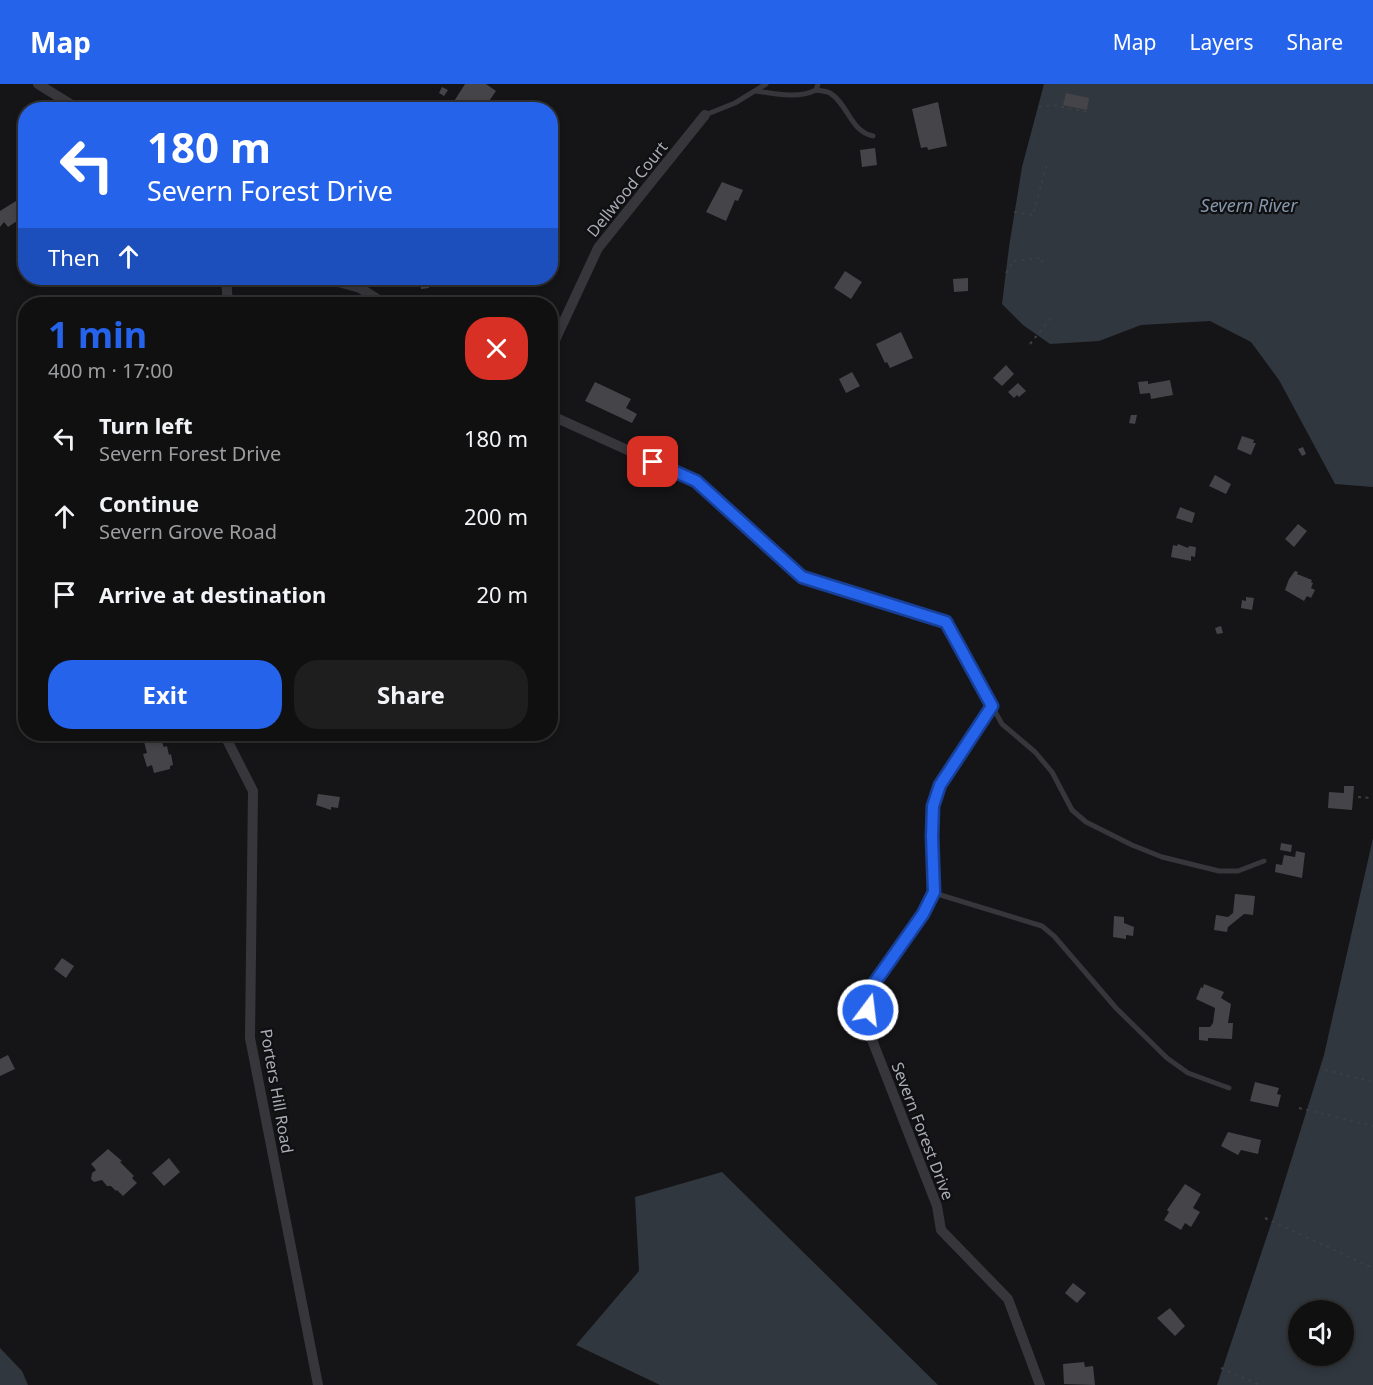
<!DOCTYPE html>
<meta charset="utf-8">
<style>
body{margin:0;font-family:"Noto Sans",sans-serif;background:#1e1e1f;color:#f1f3f6;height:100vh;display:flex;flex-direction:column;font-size:22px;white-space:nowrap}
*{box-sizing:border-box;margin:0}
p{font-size:20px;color:#9c9d9f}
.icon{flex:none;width:33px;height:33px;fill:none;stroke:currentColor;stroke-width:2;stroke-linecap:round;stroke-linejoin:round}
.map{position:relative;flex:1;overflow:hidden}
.panel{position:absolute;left:18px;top:213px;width:540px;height:444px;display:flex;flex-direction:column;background:#101011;border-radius:24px;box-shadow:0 3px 9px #0003,0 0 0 2px #303031}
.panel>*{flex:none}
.guide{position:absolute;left:18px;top:18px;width:540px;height:183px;border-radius:24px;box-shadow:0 3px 9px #0003,0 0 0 2px #303031;background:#2563eb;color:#fff;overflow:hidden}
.tools{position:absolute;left:1288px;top:1216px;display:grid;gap:12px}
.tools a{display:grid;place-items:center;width:66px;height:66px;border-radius:50%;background:#101011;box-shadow:0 3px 9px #0003,0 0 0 2px #303031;font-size:30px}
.pin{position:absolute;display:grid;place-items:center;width:51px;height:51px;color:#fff;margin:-26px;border-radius:12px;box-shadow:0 3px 9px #0006}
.me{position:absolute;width:66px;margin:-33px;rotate:15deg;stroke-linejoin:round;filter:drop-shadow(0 0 4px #0008)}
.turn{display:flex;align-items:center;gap:21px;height:126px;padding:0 30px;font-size:27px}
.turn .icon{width:78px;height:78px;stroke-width:2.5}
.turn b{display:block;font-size:42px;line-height:51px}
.then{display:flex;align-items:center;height:57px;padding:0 30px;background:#0003;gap:12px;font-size:22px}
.round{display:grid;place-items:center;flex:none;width:63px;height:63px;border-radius:24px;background:#1e1e1f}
.head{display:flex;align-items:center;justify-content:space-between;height:102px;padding:0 30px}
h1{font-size:36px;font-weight:700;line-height:45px;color:#2563eb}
.action{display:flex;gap:12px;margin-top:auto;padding:12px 30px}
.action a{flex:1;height:69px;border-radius:24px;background:#2563eb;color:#fff;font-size:24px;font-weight:700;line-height:69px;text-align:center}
.action a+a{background:#1e1e1f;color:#f1f3f6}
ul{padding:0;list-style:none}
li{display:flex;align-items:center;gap:18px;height:78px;padding:0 30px}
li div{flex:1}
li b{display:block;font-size:22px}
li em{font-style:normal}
header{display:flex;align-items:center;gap:36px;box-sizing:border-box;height:84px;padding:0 30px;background:#2563eb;color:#fff}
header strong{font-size:28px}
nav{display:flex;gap:33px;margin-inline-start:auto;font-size:21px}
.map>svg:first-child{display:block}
.water{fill:#30373e;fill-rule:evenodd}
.building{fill:#454549}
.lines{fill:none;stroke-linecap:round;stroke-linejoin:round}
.path{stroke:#3d3e42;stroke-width:2;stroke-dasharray:3 4.5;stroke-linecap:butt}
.lane{stroke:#37373b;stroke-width:5}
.street{stroke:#37373b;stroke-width:10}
.route-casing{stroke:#184099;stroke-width:15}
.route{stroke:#2563eb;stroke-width:10}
.labels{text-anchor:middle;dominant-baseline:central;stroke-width:4.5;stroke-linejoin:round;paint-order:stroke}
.street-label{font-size:16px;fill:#a9acb5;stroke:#101012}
.water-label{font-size:18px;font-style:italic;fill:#8497ac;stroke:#101012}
</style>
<header>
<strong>Map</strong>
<nav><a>Map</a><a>Layers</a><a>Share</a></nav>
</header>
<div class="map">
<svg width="1373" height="1301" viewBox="0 0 1373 1301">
<rect width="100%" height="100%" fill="#151517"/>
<path class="water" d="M 1044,0 L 1373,0 L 1373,403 L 1335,400 L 1279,296 L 1251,258 L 1210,237 L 1141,241 L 1099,257 L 1050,260 L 1023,241 L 1002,220 L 1009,163 L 1022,83 Z
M 1373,754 L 1373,1301 L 1217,1301 L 1275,1128 L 1324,971 ZM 1299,1227 L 1344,1227 L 1344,1272 L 1299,1272 Z
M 722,1088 L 938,1301 L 660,1301 L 576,1261 L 639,1187 L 635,1113 Z
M 0,1264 L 22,1287 L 28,1301 L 0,1301 Z"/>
<path class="building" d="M 465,0 L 486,0 L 496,7 L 483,26 L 476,26 L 470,21 L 467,26 L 456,26 L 451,22 Z
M 442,3 L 448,6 L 444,12 L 439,9 Z
M 1066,9 L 1089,14 L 1087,26 L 1063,21 Z
M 938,18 L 947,62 L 928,66 L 927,63 L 921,64 L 912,25 Z
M 875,64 L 877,81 L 862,83 L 860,66 Z
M 722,98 L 743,106 L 738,117 L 735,116 L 726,137 L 706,128 Z
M 16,117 L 25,132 L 8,143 L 4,138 L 0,143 L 0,127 Z
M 845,187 L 862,198 L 851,215 L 834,204 Z
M 420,194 L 448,194 L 449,195 L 428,197 L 429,204 L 421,205 Z
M 968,194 L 968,207 L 954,208 L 953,195 Z
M 901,248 L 913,274 L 890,284 L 887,278 L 885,279 L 876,260 Z
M 1006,281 L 1014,290 L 1002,302 L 993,294 Z
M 852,288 L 860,302 L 846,309 L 839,295 Z
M 1170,296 L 1173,311 L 1151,315 L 1150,309 L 1140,310 L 1138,298 L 1148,297 L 1148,300 Z
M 595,298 L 631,315 L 626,324 L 637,330 L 632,339 L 585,317 Z
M 1018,299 L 1026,307 L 1019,313 L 1017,311 L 1014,314 L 1008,308 Z
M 1131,331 L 1137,331 L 1135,340 L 1129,339 Z
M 1242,352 L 1254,356 L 1253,359 L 1256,359 L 1251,371 L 1237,365 Z
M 1303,363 L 1306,370 L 1302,372 L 1298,365 Z
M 1215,391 L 1231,400 L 1226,410 L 1209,402 Z
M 1180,423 L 1195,429 L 1192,439 L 1176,434 Z
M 1298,440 L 1307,447 L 1294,463 L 1285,455 Z
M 1178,460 L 1188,464 L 1189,462 L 1196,463 L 1195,473 L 1191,472 L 1191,477 L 1171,473 L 1173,461 L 1177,462 Z
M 1295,487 L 1298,488 L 1297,490 L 1312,496 L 1311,498 L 1313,499 L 1311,504 L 1315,506 L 1311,514 L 1307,512 L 1304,517 L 1285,506 L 1289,495 Z
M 1246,513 L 1254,514 L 1252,526 L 1241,524 L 1242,516 L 1246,517 Z
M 1221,542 L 1223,549 L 1217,550 L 1215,544 Z
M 147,650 L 158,650 L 164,663 L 167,662 L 169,671 L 171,670 L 173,681 L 170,682 L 170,685 L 154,689 L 152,681 L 147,683 L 143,670 L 147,669 L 143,654 L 148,653 Z
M 1344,702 L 1354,702 L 1352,726 L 1328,724 L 1329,708 L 1344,709 Z
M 318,710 L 340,713 L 338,724 L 331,723 L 331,726 L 316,721 Z
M 1281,759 L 1292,761 L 1291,768 L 1280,766 Z
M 1296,767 L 1305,769 L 1302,794 L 1275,788 L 1276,780 L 1282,781 L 1284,771 L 1295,773 Z
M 1235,810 L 1255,812 L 1253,831 L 1244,830 L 1228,843 L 1227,848 L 1214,846 L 1216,831 L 1228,833 L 1233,829 Z
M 1114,832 L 1124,833 L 1124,839 L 1134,843 L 1133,852 L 1126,851 L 1126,855 L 1113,853 Z
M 62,874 L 74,882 L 66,894 L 54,885 Z
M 1204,900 L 1224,908 L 1221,914 L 1231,920 L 1228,939 L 1233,939 L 1232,955 L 1208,954 L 1208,957 L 1199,956 L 1199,943 L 1210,943 L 1213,939 L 1215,924 L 1196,915 L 1201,903 L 1203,904 Z
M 8,971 L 15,985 L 0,992 L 0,975 Z
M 1255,998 L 1279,1004 L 1277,1010 L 1281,1011 L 1278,1023 L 1250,1017 Z
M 1228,1048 L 1261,1056 L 1258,1070 L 1241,1066 L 1238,1071 L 1221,1062 Z
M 108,1065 L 122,1077 L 120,1078 L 134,1092 L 132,1094 L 137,1099 L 123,1112 L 117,1106 L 116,1107 L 111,1102 L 107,1102 L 102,1096 L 94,1098 L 91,1095 L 92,1089 L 96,1086 L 91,1080 Z
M 169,1074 L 180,1088 L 164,1102 L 152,1089 Z
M 1185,1100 L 1201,1110 L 1193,1124 L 1200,1128 L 1191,1143 L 1185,1139 L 1181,1146 L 1164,1136 L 1169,1128 L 1167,1126 Z
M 1073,1199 L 1086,1209 L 1077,1219 L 1065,1209 Z
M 1170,1224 L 1185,1242 L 1175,1252 L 1157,1234 Z
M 1084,1278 L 1085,1283 L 1093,1282 L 1095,1301 L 1064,1300 L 1063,1280 Z"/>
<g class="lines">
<path class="path" d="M 1039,23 L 1053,21 L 1087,28
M 1014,128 L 1033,131 L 1047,80
M 1006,189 L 1013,177 L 1042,174 L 1043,183
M 1030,260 L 1052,233
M 1358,713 L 1373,714
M 1369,801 L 1373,807
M 1325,986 L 1373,998
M 1299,1024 L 1373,1042
M 1265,1134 L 1373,1184
M 1221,1284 L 1260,1301"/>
<path class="lane" d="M 816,6 C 820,7 826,7 830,9 C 848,20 850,47 873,52
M 756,7 C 776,10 798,15 816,6 L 818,0
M 705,31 L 735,19 L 766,0
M 993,624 L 1002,640 L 1035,668 L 1052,688 L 1072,726 L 1086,738 L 1132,761 L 1162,773 L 1219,787 L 1238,787 L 1264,777
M 934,809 L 1042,842 L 1054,852 L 1116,924 L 1167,974 L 1188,989 L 1229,1004"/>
<path class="street" d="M 38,0 L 80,26
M 226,194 L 228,220
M 324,194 L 360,204 L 385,220
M 550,267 L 598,164 L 705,31
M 550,331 L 696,397 L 802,493 L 946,538 L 992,623 L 984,638 L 940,701 L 933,722 L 934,809 L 923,830 L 868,908 L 867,943 L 937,1122 L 941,1146 L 1008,1215 L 1040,1301
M 224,650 L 253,707 L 250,954 L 318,1301"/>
</g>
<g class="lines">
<defs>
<path id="route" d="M 653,378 L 696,397 L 802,493 L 946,538 L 992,622 L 940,701 L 933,722 L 932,752 L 934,808 L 923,830 L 868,908 L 868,926"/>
</defs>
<use href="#route" class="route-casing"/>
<use href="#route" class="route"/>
</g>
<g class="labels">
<g class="street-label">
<text transform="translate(627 105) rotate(-51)">Dellwood Court</text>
<text transform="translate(277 1007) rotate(80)">Porters Hill Road</text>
<text transform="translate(923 1047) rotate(69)">Severn Forest Drive</text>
</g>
<g class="water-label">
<text x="1249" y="121">Severn River</text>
</g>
</g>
</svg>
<div class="tools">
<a><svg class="icon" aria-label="sound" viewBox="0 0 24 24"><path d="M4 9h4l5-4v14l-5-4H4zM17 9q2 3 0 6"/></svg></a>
</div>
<div class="pin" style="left:653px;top:378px;background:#d93025"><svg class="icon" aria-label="arrive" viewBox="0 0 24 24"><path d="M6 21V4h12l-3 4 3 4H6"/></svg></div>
<svg class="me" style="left:868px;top:926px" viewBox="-20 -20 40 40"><circle r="17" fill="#2563eb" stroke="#fff" stroke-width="3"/><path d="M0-11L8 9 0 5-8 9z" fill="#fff"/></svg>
<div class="guide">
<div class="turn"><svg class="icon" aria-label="left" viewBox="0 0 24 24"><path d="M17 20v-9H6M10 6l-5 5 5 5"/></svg><div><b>180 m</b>Severn Forest Drive</div></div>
<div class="then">Then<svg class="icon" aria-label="ahead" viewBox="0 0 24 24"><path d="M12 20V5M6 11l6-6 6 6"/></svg></div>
</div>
<section class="panel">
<div class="head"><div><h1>1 min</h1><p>400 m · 17:00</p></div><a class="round" style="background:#d93025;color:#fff"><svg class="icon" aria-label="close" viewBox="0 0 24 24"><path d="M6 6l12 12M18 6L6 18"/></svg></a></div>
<ul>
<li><svg class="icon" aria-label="left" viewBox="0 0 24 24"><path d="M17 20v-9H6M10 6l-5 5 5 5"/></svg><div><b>Turn left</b><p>Severn Forest Drive</p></div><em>180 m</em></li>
<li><svg class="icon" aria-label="ahead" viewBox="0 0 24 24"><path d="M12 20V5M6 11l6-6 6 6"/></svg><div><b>Continue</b><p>Severn Grove Road</p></div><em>200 m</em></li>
<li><svg class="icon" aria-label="arrive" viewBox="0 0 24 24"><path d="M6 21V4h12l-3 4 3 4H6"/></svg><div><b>Arrive at destination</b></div><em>20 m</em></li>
</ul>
<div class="action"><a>Exit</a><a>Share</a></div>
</section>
</div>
